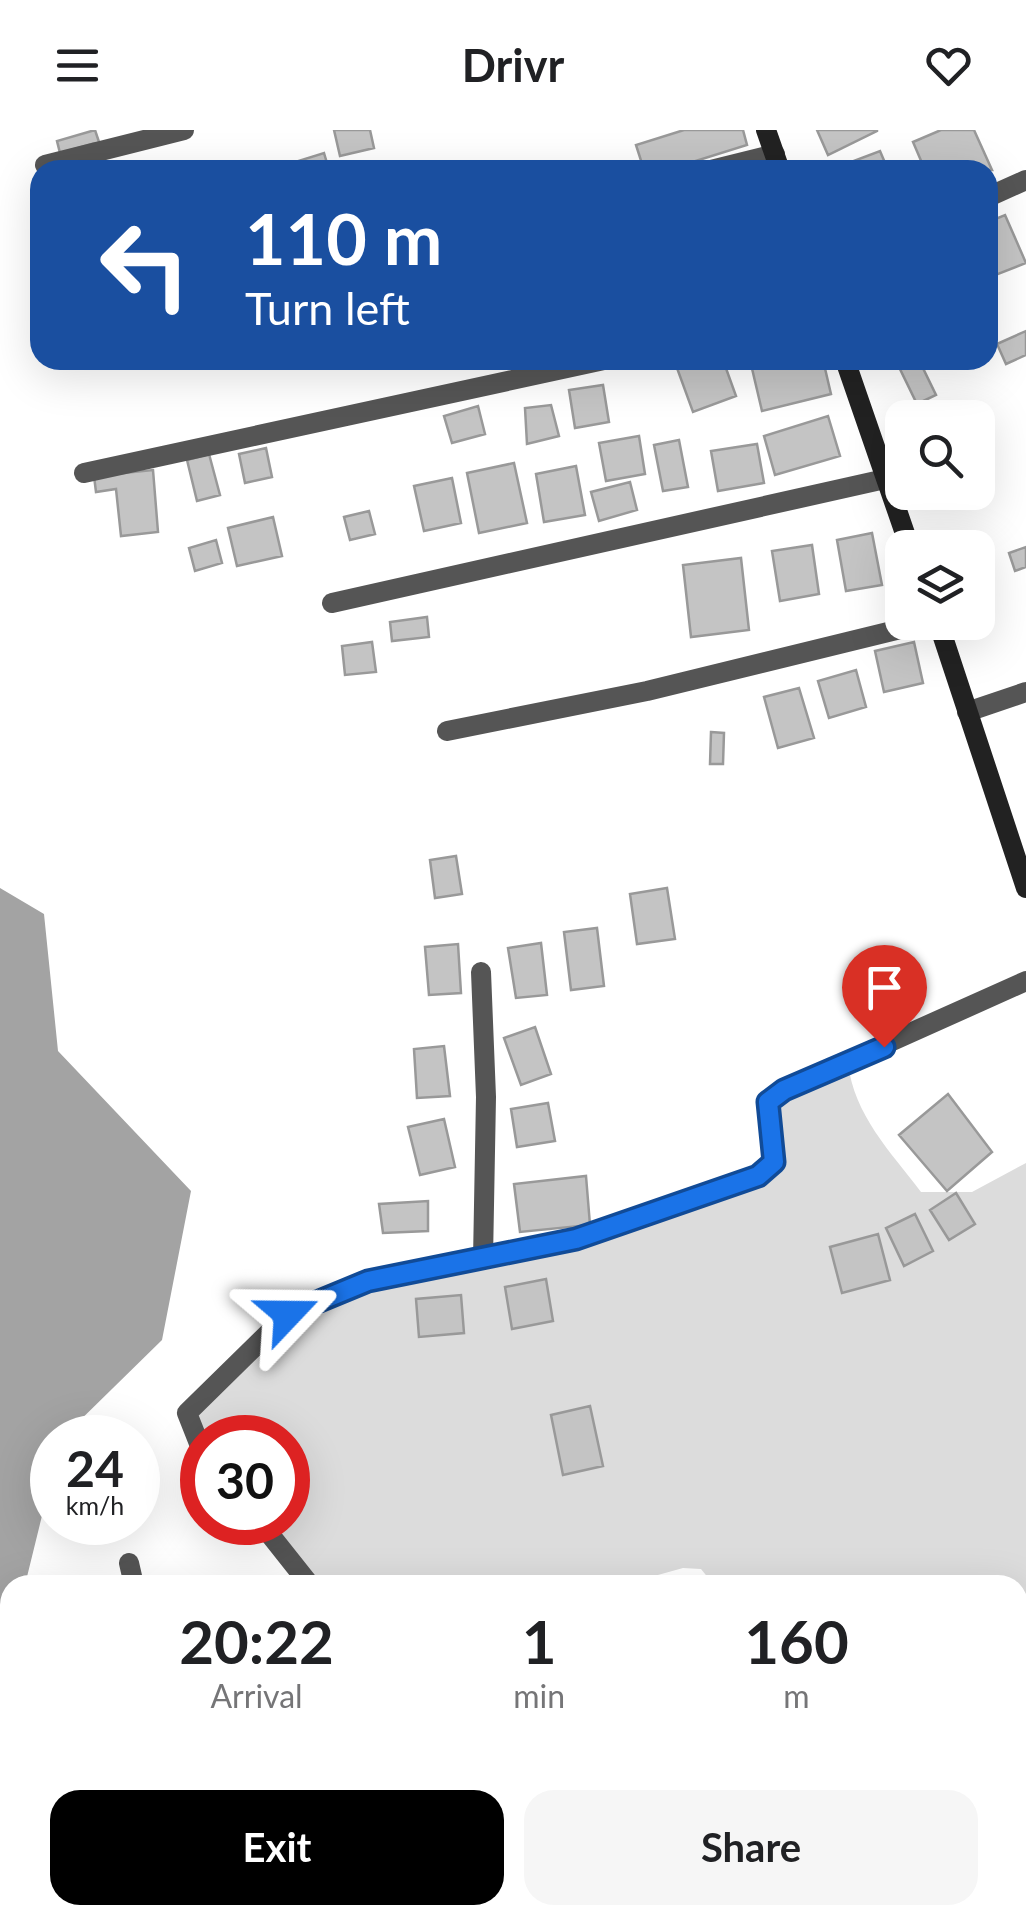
<!DOCTYPE html>
<style>
body{margin:0;font-family:Lato,sans-serif;background:#f6f6f6;color:#202124;height:100vh;display:flex;flex-direction:column;font-size:38px;white-space:nowrap}
*{box-sizing:border-box;margin:0}
p{font-size:32px;color:#757577}
.icon{flex:none;width:55px;height:55px;fill:none;stroke:currentColor;stroke-width:2;stroke-linecap:round;stroke-linejoin:round}
.map{position:relative;flex:1;overflow:hidden}
.details{position:absolute;left:0px;top:1445px;width:1028px;height:350px;display:flex;flex-direction:column;background:#fff;border-radius:30px 30px 0 0;box-shadow:0 10px 40px #0002}
.details>*{flex:none}
.top-card{position:absolute;left:30px;top:30px;width:968px;height:210px;border-radius:30px;box-shadow:0 10px 40px #0002;background:#1a4fa0;color:#fff;overflow:hidden}
.buttons{position:absolute;left:885px;top:270px;display:grid;gap:20px}
.buttons a{display:grid;place-items:center;width:110px;height:110px;border-radius:20px;background:#fff;box-shadow:0 10px 40px #0002;font-size:50px}
.speed{position:absolute;left:30px;top:1285px;display:flex;gap:20px;font-size:50px;font-weight:700;text-align:center}
.speed>*{display:grid;place-content:center;width:130px;height:130px;border-radius:50%;background:#fff;box-shadow:0 10px 40px #0002;line-height:1}
.speed small{font-size:25px;font-weight:400}
.speed .limit{border:15px solid #d22;background:#fff;color:#111}
.pin{position:absolute;display:grid;place-items:center;width:85px;height:85px;color:#fff;margin:-102px -42px;border-radius:50% 50% 50% 0;rotate:-45deg;box-shadow:0 0 10px #0007}
.pin .icon{rotate:45deg}
.me{position:absolute;width:110px;margin:-55px;rotate:67deg;stroke-linejoin:round;filter:drop-shadow(0 0 8px #0008)}
.turn{display:flex;align-items:center;gap:35px;height:210px;padding:0 50px;font-size:45px}
.turn .icon{width:130px;height:130px;stroke-width:2.5}
.turn b{display:block;font-size:70px;line-height:85px}
.eta{display:flex;justify-content:space-evenly;align-items:center;height:170px;text-align:center}
.eta b{font-size:60px;font-weight:700;line-height:70px}
.action{display:flex;gap:20px;margin-top:auto;padding:20px 50px}
.action a{flex:1;height:115px;border-radius:30px;background:#000;color:#fff;font-size:40px;font-weight:700;line-height:115px;text-align:center}
.action a+a{background:#f6f6f6;color:#202124}
header{display:flex;justify-content:space-between;align-items:center;height:130px;padding:0 50px;background:#fff;font-size:45px;font-weight:700}
.map>svg:first-child{display:block}
.green{fill:#dcdcdc}
.water{fill:#a3a3a3}
.building{fill:#c4c4c4;stroke:#999;stroke-width:2.5}
.lines{fill:none;stroke-linecap:round;stroke-linejoin:round}
.street{stroke:#555;stroke-width:20}
.secondary{stroke:#222;stroke-width:20}
.route-casing{stroke:#114b97;stroke-width:25}
.route{stroke:#1a73e8;stroke-width:18}
</style>
<header><svg class="icon" aria-label="menu" viewBox="0 0 24 24"><path d="M4 6h16M4 12h16M4 18h16"/></svg>Drivr<svg class="icon" aria-label="heart" viewBox="0 0 24 24"><path d="M12 20l-8-8c-3-5 5-10 8-4 3-6 11-1 8 4z"/></svg></header>
<div class="map">
<svg width="1026" height="1795" viewBox="0 0 1026 1795">
<rect width="100%" height="100%" fill="#fff"/>
<path class="green" d="M 848,933 C 854,985 890,1021 921,1062 L 972,1062 L 1026,1033 L 1026,1556 L 1018,1538 L 1018,1455 L 714,1455 L 701,1439 L 683,1438 L 622,1455 L 310,1455 L 260,1393 L 288,1392 L 288,1308 L 202,1308 L 187,1283 L 288,1184 L 368,1151 L 576,1109 L 774,1031 L 768,972 Z"/>
<path class="water" d="M 0,758 L 44,784 L 58,921 L 191,1061 L 162,1210 L 63,1307 L 52,1308 L 52,1345 L 25,1455 L 10,1455 L 10,1566 L 0,1625 Z"/>
<path class="building" d="M 95,0 L 99,12 L 60,23 L 57,11 Z
M 334,0 L 370,0 L 374,18 L 340,26 Z
M 684,0 L 743,0 L 747,15 L 667,40 L 644,40 L 636,15 Z
M 817,0 L 877,0 L 877,1 L 828,25 Z
M 941,0 L 974,0 L 992,40 L 925,40 L 913,12 Z
M 880,21 L 888,40 L 830,40 Z
M 324,23 L 329,40 L 297,40 L 295,32 Z
M 1005,85 L 1026,133 L 993,146 L 988,134 L 988,92 Z
M 1026,201 L 1026,225 L 1006,234 L 997,214 Z
M 699,230 L 723,230 L 736,266 L 693,282 L 677,238 Z
M 750,230 L 823,230 L 831,264 L 762,281 Z
M 913,230 L 919,230 L 936,265 L 917,274 L 899,237 Z
M 603,255 L 609,292 L 575,298 L 569,260 Z
M 551,275 L 559,306 L 527,314 L 525,278 Z
M 478,276 L 485,304 L 452,313 L 444,286 Z
M 828,286 L 840,326 L 775,345 L 764,306 Z
M 639,306 L 645,344 L 606,351 L 599,313 Z
M 679,310 L 688,357 L 663,361 L 654,315 Z
M 757,314 L 764,353 L 718,361 L 711,321 Z
M 266,318 L 272,347 L 245,353 L 239,324 Z
M 209,324 L 220,365 L 197,371 L 187,330 Z
M 514,333 L 527,393 L 479,403 L 467,343 Z
M 576,336 L 585,385 L 544,392 L 536,344 Z
M 153,340 L 158,402 L 121,406 L 116,359 L 96,362 L 94,346 Z
M 452,348 L 461,393 L 424,401 L 414,356 Z
M 630,352 L 637,380 L 599,391 L 591,362 Z
M 369,381 L 375,404 L 350,410 L 344,387 Z
M 273,387 L 282,426 L 237,436 L 228,398 Z
M 872,403 L 882,455 L 846,461 L 837,410 Z
M 216,410 L 222,433 L 195,441 L 189,418 Z
M 812,415 L 819,464 L 780,471 L 772,421 Z
M 1026,417 L 1026,437 L 1015,441 L 1009,423 Z
M 741,428 L 749,500 L 691,507 L 683,435 Z
M 427,487 L 429,507 L 392,511 L 390,492 Z
M 372,512 L 376,542 L 345,545 L 342,516 Z
M 914,512 L 923,553 L 884,562 L 875,521 Z
M 856,540 L 866,577 L 829,588 L 818,551 Z
M 799,558 L 814,608 L 778,618 L 764,567 Z
M 711,602 L 724,603 L 723,634 L 710,634 Z
M 456,726 L 462,764 L 435,768 L 430,730 Z
M 667,758 L 675,809 L 637,814 L 630,764 Z
M 597,798 L 604,856 L 571,860 L 564,802 Z
M 541,813 L 547,865 L 516,868 L 508,818 Z
M 458,814 L 461,863 L 429,865 L 425,817 Z
M 535,897 L 551,944 L 521,955 L 504,908 Z
M 444,916 L 450,966 L 417,968 L 414,919 Z
M 948,964 L 992,1022 L 947,1061 L 899,1005 Z
M 548,973 L 555,1011 L 517,1017 L 511,979 Z
M 444,989 L 455,1037 L 420,1045 L 408,997 Z
M 586,1046 L 590,1095 L 520,1102 L 514,1054 Z
M 956,1063 L 975,1094 L 949,1110 L 930,1080 Z
M 428,1071 L 428,1101 L 383,1103 L 379,1074 Z
M 915,1084 L 933,1121 L 904,1136 L 886,1098 Z
M 878,1104 L 890,1150 L 842,1163 L 830,1117 Z
M 546,1149 L 553,1191 L 512,1199 L 505,1157 Z
M 461,1165 L 464,1203 L 419,1207 L 416,1169 Z
M 590,1276 L 603,1336 L 563,1345 L 551,1285 Z
M 604,1785 L 652,1785 L 638,1795 L 611,1795 Z"/>
<g class="lines">
<path class="street" d="M 45,35 L 184,0
M 711,40 L 775,24
M 988,67 L 1026,50
M 84,343 L 604,230
M 332,473 L 885,349
M 967,582 L 1026,562
M 447,601 L 647,561 L 929,492
M 481,842 L 486,967 L 483,1129
M 202,1321 L 187,1283 L 288,1184 L 368,1151 L 576,1109 L 759,1046 L 774,1032 L 768,972 L 783,960 L 1026,851
M 260,1392 L 310,1455
M 129,1433 L 134,1455
M 245,1785 L 249,1795
M 510,1785 L 517,1795
M 748,1785 L 752,1795"/>
<path class="secondary" d="M 766,0 L 780,40
M 845,230 L 910,418
M 938,492 L 1026,758
M 1018,1767 L 1026,1763
M 961,1795 L 980,1785"/>
</g>
<g class="lines">
<defs>
<path id="route" d="M 288,1184 L 368,1151 L 576,1109 L 758,1046 L 774,1032 L 768,972 L 784,960 L 884,917"/>
</defs>
<use href="#route" class="route-casing"/>
<use href="#route" class="route"/>
</g>
</svg>
<div class="buttons">
<a><svg class="icon" aria-label="search" viewBox="0 0 24 24"><circle cx="10" cy="10" r="6"/><path d="M15 15l6 6"/></svg></a>
<a><svg class="icon" aria-label="layers" viewBox="0 0 24 24"><path d="M12 4l9 5-9 5-9-5zM3 14l9 5 9-5"/></svg></a>
</div>
<div class="speed"><div>24<small>km/h</small></div><div class="limit">30</div></div>
<div class="pin" style="left:884px;top:917px;background:#d93025"><svg class="icon" aria-label="arrive" viewBox="0 0 24 24"><path d="M6 21V4h12l-3 4 3 4H6"/></svg></div>
<svg class="me" style="left:288px;top:1184px" viewBox="-20 -20 40 40"><path d="M0-17L14 15 0 8-14 15z" fill="#1a73e8" stroke="#fff" stroke-width="4"/></svg>
<div class="top-card">
<div class="turn"><svg class="icon" aria-label="left" viewBox="0 0 24 24"><path d="M17 20v-9H6M10 6l-5 5 5 5"/></svg><div><b>110 m</b>Turn left</div></div>
</div>
<section class="details">
<div class="eta">
<div><b>20:22</b><p>Arrival</p></div>
<div><b>1</b><p>min</p></div>
<div><b>160</b><p>m</p></div>
</div>
<div class="action"><a>Exit</a><a>Share</a></div>
</section>
</div>
